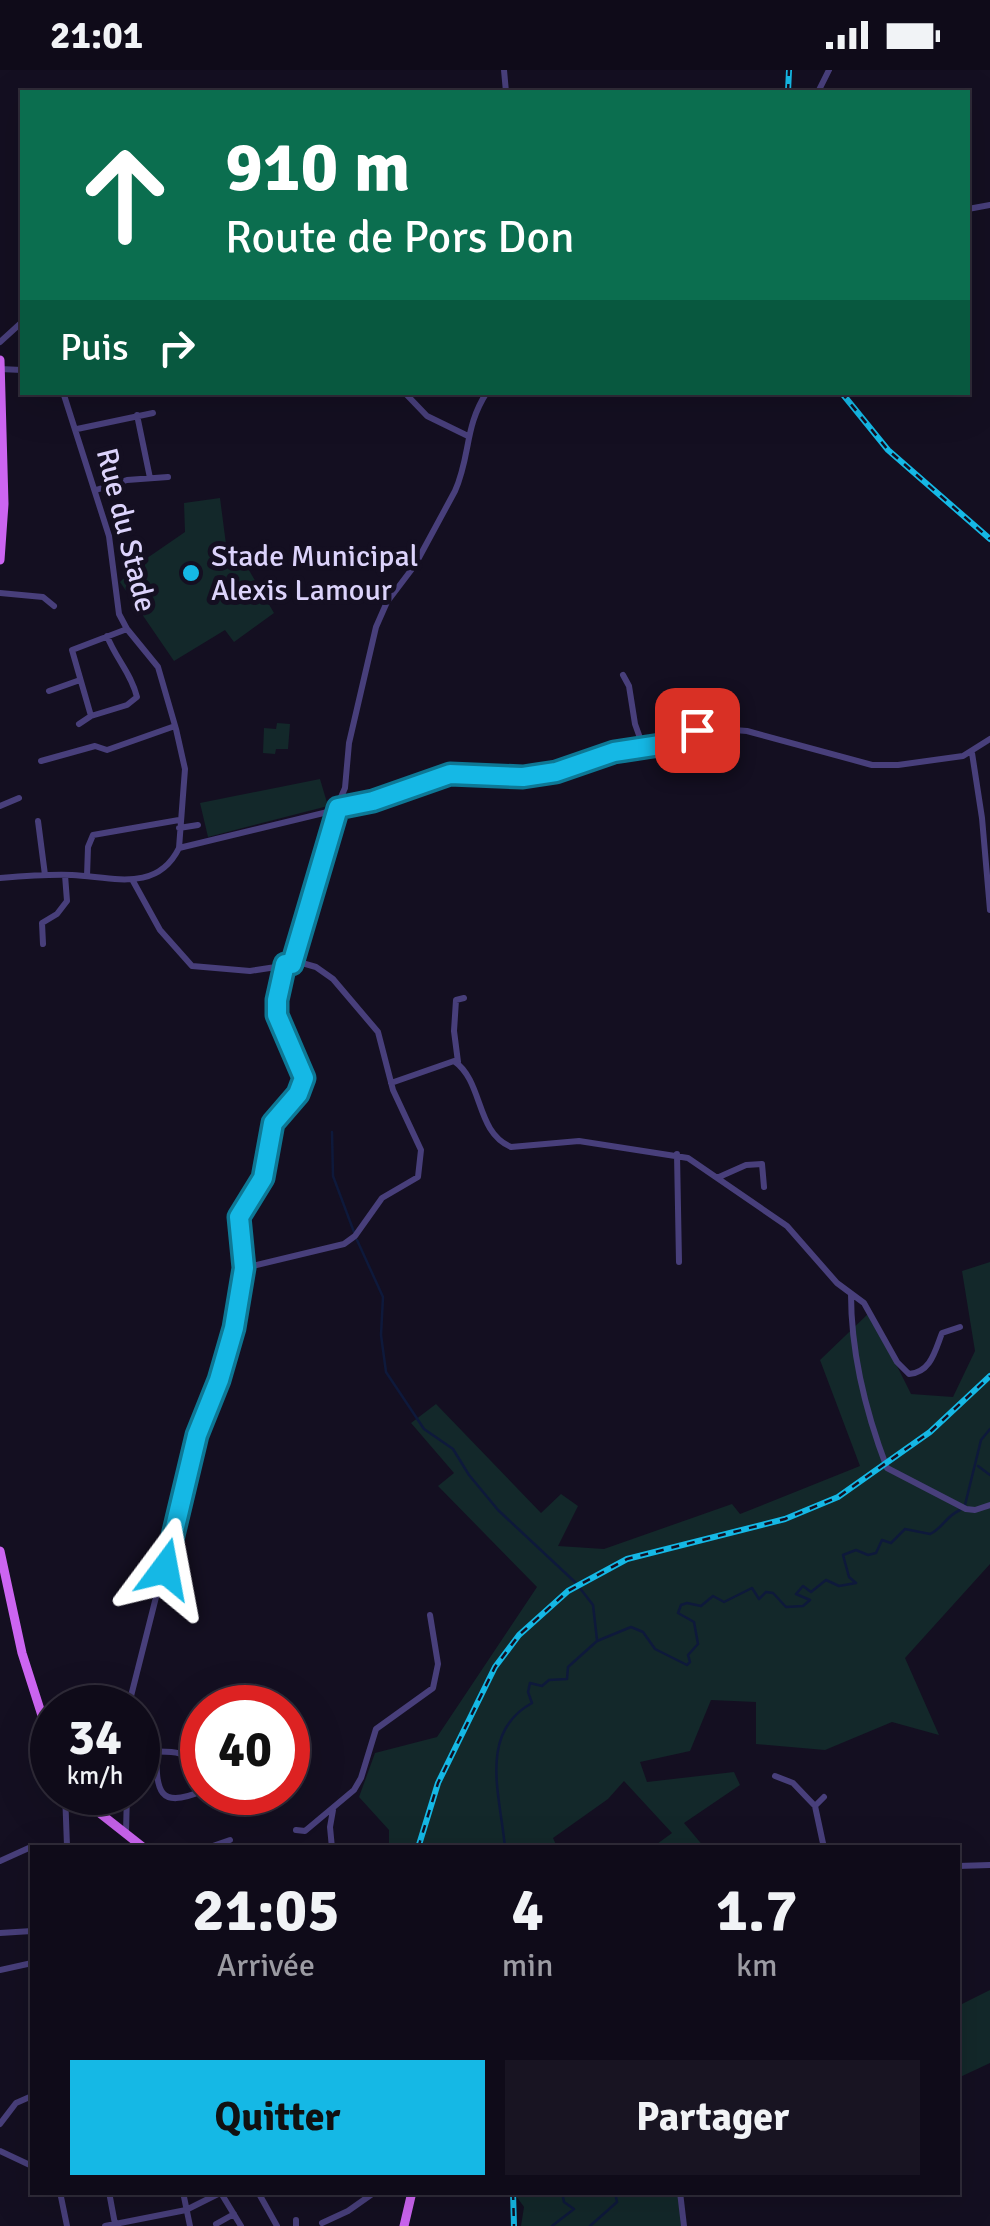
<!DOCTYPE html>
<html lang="fr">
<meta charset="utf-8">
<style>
body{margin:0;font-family:Signika,sans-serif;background:#181422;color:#f1f3f6;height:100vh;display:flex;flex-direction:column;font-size:38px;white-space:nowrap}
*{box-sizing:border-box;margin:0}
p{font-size:32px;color:#9b9ba2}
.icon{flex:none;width:55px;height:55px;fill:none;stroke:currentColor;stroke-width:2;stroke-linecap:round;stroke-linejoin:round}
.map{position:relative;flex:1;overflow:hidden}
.drawer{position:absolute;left:30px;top:1775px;width:930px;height:350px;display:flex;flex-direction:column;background:#0f0b19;border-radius:0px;box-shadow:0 10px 40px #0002,0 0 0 2px #2f2b38}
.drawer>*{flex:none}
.banner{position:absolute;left:20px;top:20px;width:950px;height:305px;border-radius:0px;box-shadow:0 10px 40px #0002,0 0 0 2px #2f2b38;background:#0b6e4f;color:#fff;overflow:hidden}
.speed{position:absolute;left:30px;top:1615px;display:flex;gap:20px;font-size:50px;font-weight:700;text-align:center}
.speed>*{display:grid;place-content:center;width:130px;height:130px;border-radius:50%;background:#0f0b19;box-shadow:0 10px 40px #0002,0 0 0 2px #2f2b38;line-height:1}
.speed small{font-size:25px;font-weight:400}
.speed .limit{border:15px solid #d22;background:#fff;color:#111}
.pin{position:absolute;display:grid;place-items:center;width:85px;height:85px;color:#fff;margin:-42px;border-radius:20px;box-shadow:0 5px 15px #0006}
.me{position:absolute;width:110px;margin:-55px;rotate:13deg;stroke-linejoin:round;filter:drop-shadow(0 0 8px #0008)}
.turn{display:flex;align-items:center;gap:35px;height:210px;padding:0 40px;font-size:45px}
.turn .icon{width:130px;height:130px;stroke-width:2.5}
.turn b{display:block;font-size:70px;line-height:85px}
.then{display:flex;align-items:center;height:95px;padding:0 40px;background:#0003;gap:20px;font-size:38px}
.eta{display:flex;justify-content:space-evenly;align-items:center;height:170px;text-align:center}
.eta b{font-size:60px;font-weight:800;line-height:70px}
.action{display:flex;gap:20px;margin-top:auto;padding:20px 40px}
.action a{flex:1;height:115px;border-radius:0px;background:#15b8e5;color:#111;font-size:40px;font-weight:800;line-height:115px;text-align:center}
.action a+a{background:#181422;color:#f1f3f6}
.status{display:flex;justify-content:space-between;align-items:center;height:70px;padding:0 50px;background:#0f0b19;direction:ltr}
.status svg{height:28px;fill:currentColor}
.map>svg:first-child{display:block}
.green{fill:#13282a}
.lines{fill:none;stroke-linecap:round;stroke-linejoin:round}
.stream{stroke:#0e193b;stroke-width:2.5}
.minor{stroke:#483f7b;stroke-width:6}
.major{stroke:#cc65f1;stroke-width:9}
.rail-casing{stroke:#15b8e5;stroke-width:6}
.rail{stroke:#140f21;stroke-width:2.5;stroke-dasharray:8;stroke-linecap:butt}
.route-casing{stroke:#0e7895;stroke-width:25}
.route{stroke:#15b8e5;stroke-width:18}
.poi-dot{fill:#15b8e5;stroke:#140f21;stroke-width:4}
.labels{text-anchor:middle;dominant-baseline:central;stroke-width:10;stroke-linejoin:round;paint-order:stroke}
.street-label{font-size:30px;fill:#dcd3fb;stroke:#140f21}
.poi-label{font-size:30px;fill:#dcd3fb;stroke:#140f21;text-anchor:start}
</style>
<div class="status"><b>21:01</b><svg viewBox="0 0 49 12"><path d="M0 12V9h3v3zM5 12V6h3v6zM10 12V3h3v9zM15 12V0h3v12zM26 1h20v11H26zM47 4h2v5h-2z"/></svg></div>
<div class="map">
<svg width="990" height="2156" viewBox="0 0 990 2156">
<rect width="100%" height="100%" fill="#140f21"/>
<path class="green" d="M 220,428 L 227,482 L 239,483 L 274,543 L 234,572 L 225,560 L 174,591 L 120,512 L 137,495 L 185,462 L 184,433 Z
M 277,653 L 290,654 L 288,679 L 276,679 L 275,684 L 263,683 L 264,658 L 276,659 Z
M 320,709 L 328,736 L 208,767 L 200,733 Z
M 990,1192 L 990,1494 L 905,1588 L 939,1665 L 892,1652 L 825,1680 L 756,1674 L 756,1632 L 711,1630 L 690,1681 L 640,1692 L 647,1712 L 734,1702 L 740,1715 L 684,1753 L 704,1777 L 653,1777 L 672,1763 L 624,1711 L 608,1729 L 553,1768 L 557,1777 L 389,1777 L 389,1760 L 359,1727 L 375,1683 L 437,1667 L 537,1517 L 438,1416 L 454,1403 L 411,1353 L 436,1334 L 541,1443 L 561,1424 L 578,1436 L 558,1476 L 604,1479 L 732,1434 L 740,1444 L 860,1396 L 820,1290 L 870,1242 L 911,1324 L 953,1327 L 975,1281 L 962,1201 Z
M 990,1920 L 990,1993 L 958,2008 L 958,1936 Z
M 514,2123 L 682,2123 L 686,2156 L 521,2156 L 524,2137 Z"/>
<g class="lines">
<path class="stream" d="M 332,1062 L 333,1106 L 354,1162
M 357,1170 L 383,1227 L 381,1265 L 386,1302 L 424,1359 L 453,1379 L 469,1405 L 498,1440 L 576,1513
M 978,1396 L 990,1405
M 965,1435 L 981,1370 L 990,1359
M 579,1517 L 593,1535 L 597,1570
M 505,1778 C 501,1728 477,1663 532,1633 L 528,1622 L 530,1613 L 542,1616 L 549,1610 L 567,1609 L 568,1597 L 597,1571 L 631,1557 L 643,1562 L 655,1579 L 687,1595 L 690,1592 L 688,1585 L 698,1574 L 694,1552 L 678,1543 L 681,1535 L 687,1533 L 701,1536 L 713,1526 L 724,1532 L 752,1518 L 759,1529 L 766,1522 L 773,1523 L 786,1537 L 803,1536 L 810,1530 L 796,1524 L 803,1516 L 811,1522 L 826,1510 L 839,1516 L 856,1513 L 849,1507 L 843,1485 L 856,1480 L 868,1485 L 876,1483 L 882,1470 L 891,1473 L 905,1459 L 930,1464 C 943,1458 946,1446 960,1440
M 552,2156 L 574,2139 L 564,2132 L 562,2122
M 590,2156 L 617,2132 L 615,2122"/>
<path class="minor" d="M 504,0 L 506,22
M 818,22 L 829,0
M 968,139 L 990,135
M 0,272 L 22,252
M 0,299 L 22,300
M 63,322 L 109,466 L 119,544 L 127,559 L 158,597 L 176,659 L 185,699 L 179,778
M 404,322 L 427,346 L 468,366
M 137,345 L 150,408
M 77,359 L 153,343
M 96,420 L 127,410 L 168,407
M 0,523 L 43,527 L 54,536
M 623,605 L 629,616 L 635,654 L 644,679
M 49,621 L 80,610
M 91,646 L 127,635 L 137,627 C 131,603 116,589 107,566
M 79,654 L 91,646 L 72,580 L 127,559
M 972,683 L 982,748 L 990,840
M 41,691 L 95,676 L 107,680 L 175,656
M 0,736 L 19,728
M 337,736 L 345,718 L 349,673 L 376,557 L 387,532 L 415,495 L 455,421 C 471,385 464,357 487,322
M 38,751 L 45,805
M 179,758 L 198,755
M 87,806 L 88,777 L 93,765 L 179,750
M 0,808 C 24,806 48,804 72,805 C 112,807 157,823 179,778 L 373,731 L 449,704 L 536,706 L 614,682 L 660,675 L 708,658 L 747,661 L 872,695 L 898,695 L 963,686 L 990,669
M 133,811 L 160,860 L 192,896 L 250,901 L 302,893 L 316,897 L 333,909 L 378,962 L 393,1020 L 421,1080 L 418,1107 L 382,1128 L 355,1166 L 344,1174 L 244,1198
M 43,874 L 42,853 L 57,844 L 67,831 L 65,805
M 291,893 L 339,738
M 458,992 L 454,961 L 456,930 L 464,928
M 391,1013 L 454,991 C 484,1012 475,1062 511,1077 L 579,1071 L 688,1088 L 787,1156 L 837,1213 L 864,1233 L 897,1292 L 909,1304 C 931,1302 935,1281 942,1263 L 960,1257
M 677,1084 L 679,1192
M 719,1107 L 746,1095 L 762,1094 L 764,1117
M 851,1224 C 851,1284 866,1343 887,1398 L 966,1439 L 975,1440 L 990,1435
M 128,1638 L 197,1365 L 219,1310 L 234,1258 L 244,1198 L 238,1150 L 263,1108 L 273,1053 L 298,1024 L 303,1011 L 302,999 L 290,981 L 277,945 L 277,930 L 285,895
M 138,1682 C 165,1682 188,1676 202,1703
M 156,1682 C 157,1719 157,1740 202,1721
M 775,1706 L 793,1713 L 815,1736
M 65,1722 L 67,1776
M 213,1722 L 221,1730
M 296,1760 L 305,1761 L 354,1720 L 361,1708 L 376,1659 L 433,1618 L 438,1594 L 430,1545
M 126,1763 L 127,1722
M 207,1778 L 230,1770
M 332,1778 L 330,1757 L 333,1740
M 824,1778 L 815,1736 L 824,1727
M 0,1791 L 31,1777 L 67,1776
M 958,1796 L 990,1795
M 0,1863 L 32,1861
M 0,1900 L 32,1893
M 0,2054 L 16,2033 L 32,2026
M 0,2081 L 32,2096
M 60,2122 L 67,2156
M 109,2122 L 115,2154
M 183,2122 L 190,2156
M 258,2122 L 277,2156
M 680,2122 L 684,2156
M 221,2123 L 241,2156
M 322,2153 L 348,2141 L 375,2122
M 216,2154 L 234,2144
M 105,2156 L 186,2140 L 222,2122
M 296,2156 L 296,2150"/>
<path class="major" d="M 0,290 L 4,434 L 0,490
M 0,1481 L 22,1583 L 52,1677
M 73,1722 L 144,1778
M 404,2156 L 412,2122"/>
<defs>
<path id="rail" d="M 788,22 L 789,0
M 841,322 L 888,380 L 990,469
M 418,1778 L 438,1713 L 495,1597 L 519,1565 L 568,1521 L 627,1489 L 785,1449 L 838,1427 L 930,1362 L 990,1306
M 513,2122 L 514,2156"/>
</defs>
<use href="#rail" class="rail-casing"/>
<use href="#rail" class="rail"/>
</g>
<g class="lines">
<defs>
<path id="route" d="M 165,1499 L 197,1365 L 219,1310 L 234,1258 L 244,1198 L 239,1147 L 263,1108 L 273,1053 L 298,1024 L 304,1008 L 277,945 L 277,930 L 285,894 L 292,894 L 338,738 L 373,731 L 450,704 L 523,707 L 556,702 L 614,682 L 660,675 L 697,660"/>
</defs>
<use href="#route" class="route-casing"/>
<use href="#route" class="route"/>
</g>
<circle class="poi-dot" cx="191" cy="503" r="10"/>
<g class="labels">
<g class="street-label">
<text transform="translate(126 460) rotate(76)">Rue du Stade</text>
</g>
<g class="poi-label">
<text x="211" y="486">Stade Municipal<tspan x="211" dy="34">Alexis Lamour</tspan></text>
</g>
</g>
</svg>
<div class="speed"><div>34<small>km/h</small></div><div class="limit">40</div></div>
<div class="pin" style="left:697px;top:660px;background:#d93025"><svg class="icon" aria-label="arrive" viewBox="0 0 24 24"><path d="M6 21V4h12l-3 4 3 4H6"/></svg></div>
<svg class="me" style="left:165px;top:1499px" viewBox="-20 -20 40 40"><path d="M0-17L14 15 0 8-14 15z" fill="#15b8e5" stroke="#fff" stroke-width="4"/></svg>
<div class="banner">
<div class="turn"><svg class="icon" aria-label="ahead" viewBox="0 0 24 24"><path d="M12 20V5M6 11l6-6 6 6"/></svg><div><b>910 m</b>Route de Pors Don</div></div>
<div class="then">Puis<svg class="icon" aria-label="right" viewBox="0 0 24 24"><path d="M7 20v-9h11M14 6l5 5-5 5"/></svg></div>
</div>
<section class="drawer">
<div class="eta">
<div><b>21:05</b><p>Arrivée</p></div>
<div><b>4</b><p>min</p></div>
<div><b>1.7</b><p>km</p></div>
</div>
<div class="action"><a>Quitter</a><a>Partager</a></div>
</section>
</div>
